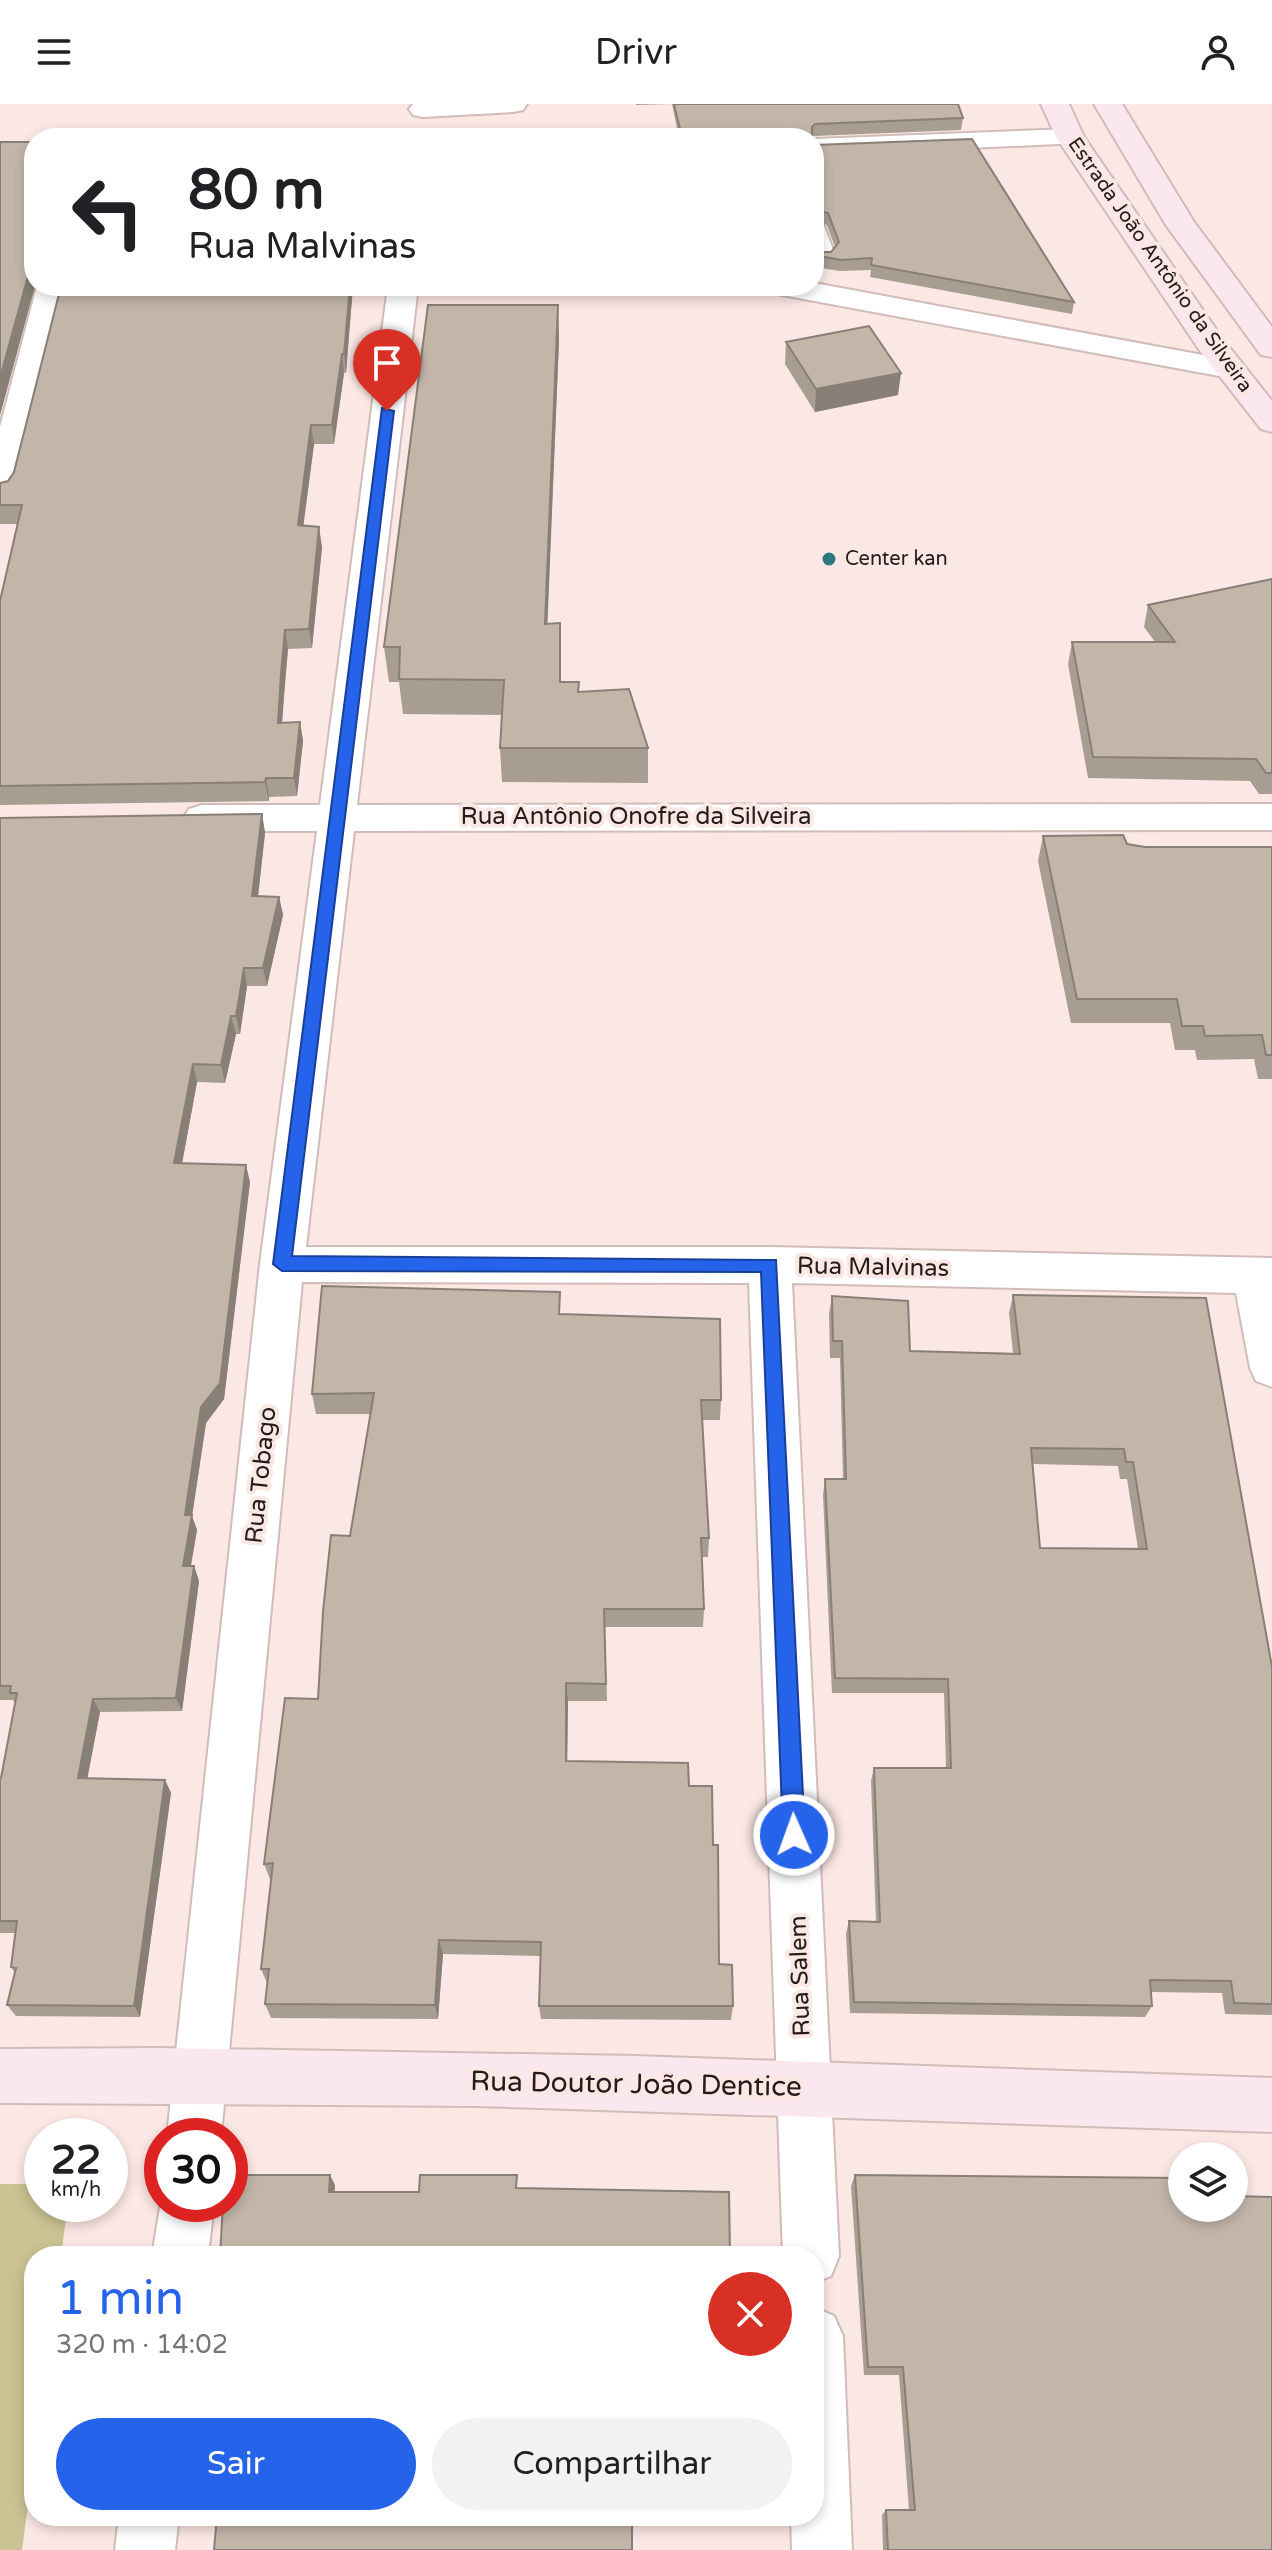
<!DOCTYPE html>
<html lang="pt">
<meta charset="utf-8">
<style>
body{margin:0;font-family:"Varela Round",sans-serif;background:#f2f2f2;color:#202124;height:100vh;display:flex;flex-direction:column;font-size:30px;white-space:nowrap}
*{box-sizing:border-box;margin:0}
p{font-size:26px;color:#757577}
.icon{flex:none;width:44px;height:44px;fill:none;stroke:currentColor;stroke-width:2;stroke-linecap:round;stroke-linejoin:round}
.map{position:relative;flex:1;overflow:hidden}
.details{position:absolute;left:24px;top:2142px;width:800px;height:280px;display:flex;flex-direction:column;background:#fff;border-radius:32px;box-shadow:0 4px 12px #0003}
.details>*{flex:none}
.banner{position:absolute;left:24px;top:24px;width:800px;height:168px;border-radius:32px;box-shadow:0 4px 12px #0003;background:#fff;color:#202124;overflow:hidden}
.fabs{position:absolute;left:1168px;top:2038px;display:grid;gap:16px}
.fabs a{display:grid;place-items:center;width:80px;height:80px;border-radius:50%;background:#fff;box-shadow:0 4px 12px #0003;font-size:40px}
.speed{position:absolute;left:24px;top:2014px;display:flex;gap:16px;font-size:40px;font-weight:700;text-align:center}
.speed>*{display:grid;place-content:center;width:104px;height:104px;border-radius:50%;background:#fff;box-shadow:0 4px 12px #0003;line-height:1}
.speed small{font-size:20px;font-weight:400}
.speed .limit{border:12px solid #d22;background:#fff;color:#111}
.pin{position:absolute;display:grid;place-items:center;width:68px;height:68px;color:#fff;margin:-82px -34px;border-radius:50% 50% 50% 0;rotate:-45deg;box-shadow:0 0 8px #0007}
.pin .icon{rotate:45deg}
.me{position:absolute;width:88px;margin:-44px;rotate:358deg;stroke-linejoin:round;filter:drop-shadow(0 0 6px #0008)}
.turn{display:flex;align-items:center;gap:28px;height:168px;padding:0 32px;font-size:36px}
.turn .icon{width:104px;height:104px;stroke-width:2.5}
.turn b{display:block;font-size:56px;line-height:68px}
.round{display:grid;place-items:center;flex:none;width:84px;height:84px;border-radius:42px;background:#f2f2f2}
.summary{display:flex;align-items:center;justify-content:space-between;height:136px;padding:0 32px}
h1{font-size:48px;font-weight:600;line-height:60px;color:#2563eb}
.cta{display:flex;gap:16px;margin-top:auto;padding:16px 32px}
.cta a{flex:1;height:92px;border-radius:48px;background:#2563eb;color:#fff;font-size:32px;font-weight:600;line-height:92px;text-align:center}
.cta a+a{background:#f2f2f2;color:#202124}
header{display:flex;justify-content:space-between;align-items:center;height:104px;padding:0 32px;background:#fff;font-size:36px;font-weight:600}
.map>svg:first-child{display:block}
.green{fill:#cac292}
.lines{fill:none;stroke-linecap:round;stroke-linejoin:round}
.street-casing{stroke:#d0bcb8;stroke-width:4}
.secondary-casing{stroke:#d0bcb8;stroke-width:4}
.street{fill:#fff;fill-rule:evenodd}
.secondary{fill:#fbe7ee;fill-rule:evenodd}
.wall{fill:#a89d91;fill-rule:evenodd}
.shaded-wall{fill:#887f76}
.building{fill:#c3b6a9;stroke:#887f76;stroke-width:2;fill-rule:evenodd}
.route{fill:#2563eb;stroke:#184099;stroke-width:2}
.poi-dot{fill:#2e787d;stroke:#fbe7e3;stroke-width:3}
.labels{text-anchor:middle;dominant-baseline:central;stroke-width:8;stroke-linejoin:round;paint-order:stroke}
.far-street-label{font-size:20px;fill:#231c1a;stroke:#fbe7e3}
.far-poi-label{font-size:20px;fill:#231c1a;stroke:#fbe7e3;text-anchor:start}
.street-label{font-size:24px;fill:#231c1a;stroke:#fbe7e3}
.near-street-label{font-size:28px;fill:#231c1a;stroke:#fbe7e3}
</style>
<header><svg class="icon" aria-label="menu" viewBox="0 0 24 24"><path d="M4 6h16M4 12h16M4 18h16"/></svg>Drivr<svg class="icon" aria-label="person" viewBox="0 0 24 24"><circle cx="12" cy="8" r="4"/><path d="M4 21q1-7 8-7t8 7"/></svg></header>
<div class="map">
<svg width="1272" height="2446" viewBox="0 0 1272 2446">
<rect width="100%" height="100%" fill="#fbe7e3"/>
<path class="green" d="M 0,2080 L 42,2080 L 42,2100 L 68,2100 L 61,2152 L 34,2152 L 34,2356 L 22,2446 L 0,2446 Z"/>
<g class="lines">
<defs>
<path id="street" d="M 413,0 L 527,0 L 523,6 L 513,8 L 423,13 L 413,11 L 409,5 Z
M 1070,25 L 1080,27 L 1084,33 L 1080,39 L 814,51 L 814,35 Z
M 814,119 L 824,122 L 835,151 L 830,157 L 814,158 Z
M 814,179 L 1230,256 L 1241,258 L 1246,265 L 1241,272 L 1230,274 L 782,191 L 771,188 L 767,182 L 814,182 Z
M 37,182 L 67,182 L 16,386 L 12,393 L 0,396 L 0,323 Z
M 388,182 L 418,182 L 357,701 L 1272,700 L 1272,726 L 354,727 L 306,1143 L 770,1143 L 1272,1154 L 1272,1283 L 1256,1277 L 1250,1264 L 1236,1189 L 792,1179 L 839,2152 L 831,2172 L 814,2179 L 814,2152 L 783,2152 L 749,1179 L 302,1178 L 221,2032 L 167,2032 L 260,1160 L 317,727 L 202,727 L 189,723 L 183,714 L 189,705 L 202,701 L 320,701 Z
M 162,2091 L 162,2100 L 214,2100 L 208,2152 L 152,2152 Z
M 814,2203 L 834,2212 L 843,2232 L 852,2446 L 792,2446 L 791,2412 L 814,2412 Z
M 119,2412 L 179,2412 L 175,2446 L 115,2446 Z"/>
<path id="secondary" d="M 1041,0 L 1069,0 L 1084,33 L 1222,234 L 1272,297 L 1272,328 L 1261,325 L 1200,247 L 1056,33 Z
M 1094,0 L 1122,0 L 1194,118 L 1272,223 L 1272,253 L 1261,251 L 1166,121 Z
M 159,1944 L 636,1952 L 1272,1974 L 1272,2028 L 477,2002 L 0,1999 L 0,1945 Z"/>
</defs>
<use href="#street" class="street-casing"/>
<use href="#secondary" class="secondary-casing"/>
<use href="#street" class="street"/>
<use href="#secondary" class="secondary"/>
</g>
<path class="wall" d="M 636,0 L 958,0 L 963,14 L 961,26 L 814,32 L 812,34 L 679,34 L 672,0 L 636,1 Z
M 0,38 L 34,38 L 35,182 L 0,311 Z
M 814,41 L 1074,198 L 1072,210 L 870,173 L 871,166 L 840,167 L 814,163 L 814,148 L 831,148 L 835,143 L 827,121 L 814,117 Z
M 353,182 L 346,269 L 344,269 L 334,340 L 314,340 L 303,422 L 322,443 L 312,544 L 288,545 L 282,618 L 300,618 L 303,637 L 297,692 L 269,693 L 269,697 L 0,701 L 0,497 L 18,420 L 0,420 L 0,379 L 8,377 Z
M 558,201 L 559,236 L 547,520 L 560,519 L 561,578 L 579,588 L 648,644 L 648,679 L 502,678 L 500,644 L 502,611 L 403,610 L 399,578 L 389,578 L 384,543 Z
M 786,238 L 898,291 L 815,308 L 785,260 Z
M 1272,475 L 1272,690 L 1259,690 L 1250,677 L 1088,674 L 1068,560 L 1072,538 L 1155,538 L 1144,523 L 1148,501 Z
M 262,710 L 265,729 L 258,792 L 279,793 L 283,811 L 267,882 L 247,882 L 240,930 L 236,930 L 225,979 L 197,978 L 182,1059 L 250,1078 L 224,1295 L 206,1319 L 192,1412 L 197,1426 L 191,1462 L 194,1462 L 199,1477 L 182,1607 L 100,1608 L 87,1674 L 165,1676 L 171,1689 L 140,1913 L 16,1912 L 7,1901 L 15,1869 L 11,1863 L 15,1829 L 0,1829 L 0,1674 L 1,1674 L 15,1600 L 13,1596 L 0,1596 L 0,714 Z
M 1043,732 L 1145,743 L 1272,743 L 1272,975 L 1258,975 L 1254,955 L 1197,956 L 1195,946 L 1175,946 L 1170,919 L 1071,919 L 1038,757 Z
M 1013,1191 L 1206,1194 L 1272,1563 L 1272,1911 L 1225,1910 L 1222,1889 L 1151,1888 L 1152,1902 L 1145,1913 L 850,1909 L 846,1830 L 849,1817 L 876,1818 L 871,1677 L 874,1664 L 946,1664 L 944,1589 L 832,1589 L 823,1391 L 825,1375 L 843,1375 L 840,1254 L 830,1254 L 829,1210 L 832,1192 L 910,1247 L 1013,1249 L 1009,1209 ZM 1033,1360 L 1118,1362 L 1120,1375 L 1127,1375 L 1138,1445 L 1040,1444 Z
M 561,1210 L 721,1296 L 720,1316 L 702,1316 L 709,1434 L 708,1453 L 702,1453 L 704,1505 L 703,1523 L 605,1523 L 607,1597 L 568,1597 L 567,1657 L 689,1682 L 713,1741 L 719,1860 L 733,1902 L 731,1916 L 541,1915 L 539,1902 L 541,1852 L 443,1850 L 438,1915 L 271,1914 L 265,1900 L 267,1879 L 261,1865 L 271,1775 L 270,1775 L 264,1760 L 318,1595 L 350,1432 L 370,1310 L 316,1310 L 312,1290 Z
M 855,2071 L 1272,2446 L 883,2446 L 882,2411 L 886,2406 L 909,2406 L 899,2271 L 864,2271 L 851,2082 Z"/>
<path class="shaded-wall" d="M 31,161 L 35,182 L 0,311 L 0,274 Z
M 350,182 L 353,182 L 346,269 L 344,250 Z
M 558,201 L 559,236 L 546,555 L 545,520 Z
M 342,250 L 344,269 L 334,340 L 332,321 Z
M 901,269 L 898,291 L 815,308 L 816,285 Z
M 311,321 L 314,340 L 301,440 L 298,421 Z
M 319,423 L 322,443 L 312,544 L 309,525 Z
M 560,519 L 561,554 L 561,613 L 560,578 Z
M 285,526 L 288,545 L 284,589 L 281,637 L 278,619 L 281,570 Z
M 300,618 L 303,637 L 297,692 L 294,674 Z
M 266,674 L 269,693 L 269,697 L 265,678 Z
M 262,710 L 265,729 L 256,810 L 252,792 Z
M 279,793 L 283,811 L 267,882 L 263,864 Z
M 244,864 L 247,882 L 240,930 L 236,912 Z
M 231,912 L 236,930 L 225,979 L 221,961 Z
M 193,960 L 197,978 L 179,1076 L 174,1059 Z
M 246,1061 L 250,1078 L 224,1295 L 206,1319 L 192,1412 L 197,1426 L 188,1477 L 183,1462 L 185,1411 L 201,1303 Z
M 194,1462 L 199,1477 L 182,1607 L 176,1594 Z
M 566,1579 L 568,1597 L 567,1674 L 566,1657 Z
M 93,1595 L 100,1608 L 85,1687 L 78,1674 Z
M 165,1676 L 171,1689 L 140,1913 L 134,1902 Z
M 439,1836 L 443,1850 L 438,1915 L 435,1901 Z
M 330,2071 L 335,2081 L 334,2098 L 329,2088 Z"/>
<path class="building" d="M 674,0 L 958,0 L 963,14 L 815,20 L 812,23 L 812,34 L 684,34 L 683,27 L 681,29 Z
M 972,35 L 1074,198 L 871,161 L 872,154 L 841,156 L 814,151 L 814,148 L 831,148 L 839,138 L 828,109 L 814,105 L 814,41 Z
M 0,38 L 34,38 L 34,160 L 31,161 L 0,274 Z
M 61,182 L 350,182 L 344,250 L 342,250 L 332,321 L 311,321 L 298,421 L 319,423 L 309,525 L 285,526 L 281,570 L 278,619 L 300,618 L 294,674 L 266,674 L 265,678 L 0,682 L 0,497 L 22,401 L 0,401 L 0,379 L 8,377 L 14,368 Z
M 428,201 L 558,201 L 545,520 L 560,519 L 560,578 L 579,578 L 578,588 L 629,585 L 648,644 L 500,644 L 504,576 L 399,575 L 400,543 L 384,543 Z
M 869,222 L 901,269 L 816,285 L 786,238 Z
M 1272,475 L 1272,669 L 1266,669 L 1256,655 L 1093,653 L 1072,538 L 1175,538 L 1148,501 Z
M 262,710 L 252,792 L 279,793 L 263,864 L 244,864 L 236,912 L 231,912 L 221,961 L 193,960 L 174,1059 L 246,1061 L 220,1279 L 201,1303 L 185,1411 L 192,1411 L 183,1462 L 194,1462 L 176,1594 L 93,1595 L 78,1674 L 165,1676 L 134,1902 L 7,1901 L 16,1864 L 11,1863 L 17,1817 L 0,1817 L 0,1674 L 1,1674 L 17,1589 L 10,1589 L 11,1582 L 0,1582 L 0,714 Z
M 1123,731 L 1127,740 L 1145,743 L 1272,743 L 1272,951 L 1266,951 L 1262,931 L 1205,932 L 1203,922 L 1182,922 L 1177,895 L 1077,895 L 1043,732 Z
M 322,1182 L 560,1188 L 559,1210 L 720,1215 L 721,1296 L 701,1296 L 709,1434 L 701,1434 L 704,1505 L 604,1505 L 606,1580 L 566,1579 L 566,1657 L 688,1659 L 689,1682 L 712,1682 L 713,1741 L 718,1741 L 719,1860 L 732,1861 L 733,1902 L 539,1902 L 541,1838 L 439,1836 L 435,1901 L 265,1900 L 269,1865 L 261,1865 L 273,1759 L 264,1760 L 285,1594 L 318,1595 L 323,1508 L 331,1431 L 350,1432 L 374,1289 L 312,1290 Z
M 1013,1191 L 1206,1194 L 1272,1563 L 1272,1900 L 1234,1899 L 1231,1877 L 1150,1876 L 1152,1902 L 854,1898 L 849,1817 L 880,1818 L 874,1664 L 951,1664 L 948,1575 L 835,1574 L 825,1375 L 846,1375 L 842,1237 L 833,1237 L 832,1192 L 908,1197 L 910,1247 L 1020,1250 ZM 1031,1344 L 1124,1345 L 1126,1358 L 1133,1358 L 1147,1445 L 1040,1444 Z
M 230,2071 L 330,2071 L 329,2088 L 419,2088 L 420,2071 L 517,2071 L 516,2084 L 729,2088 L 730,2152 L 220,2152 L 223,2100 L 230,2100 Z
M 855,2071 L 1182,2074 L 1182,2104 L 1234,2104 L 1234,2092 L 1272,2093 L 1272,2446 L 888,2446 L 886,2406 L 915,2406 L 903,2263 L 868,2263 Z
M 217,2412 L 632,2412 L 632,2446 L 214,2446 Z"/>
<path class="route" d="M 382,304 L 394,307 L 292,1152 L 776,1156 L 805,1731 L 801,1738 L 794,1741 L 787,1738 L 783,1731 L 761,1168 L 282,1167 L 273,1160 Z"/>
<circle class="poi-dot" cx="829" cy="455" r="8"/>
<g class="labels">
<g class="far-street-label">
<text transform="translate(1160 161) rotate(55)">Estrada João Antônio da Silveira</text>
</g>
<g class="far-poi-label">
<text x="845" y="455">Center kan</text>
</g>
<g class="street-label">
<text x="636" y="712">Rua Antônio Onofre da Silveira</text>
<text transform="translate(873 1163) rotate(1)">Rua Malvinas</text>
<text transform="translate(261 1371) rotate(-84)">Rua Tobago</text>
<text transform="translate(800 1872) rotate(-92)">Rua Salem</text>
</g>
<g class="near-street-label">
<text transform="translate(636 1980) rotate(1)">Rua Doutor João Dentice</text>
</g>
</g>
</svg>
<div class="fabs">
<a><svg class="icon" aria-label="layers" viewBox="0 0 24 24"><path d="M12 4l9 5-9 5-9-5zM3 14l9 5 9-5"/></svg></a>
</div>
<div class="speed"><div>22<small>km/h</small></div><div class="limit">30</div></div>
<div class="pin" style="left:387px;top:307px;background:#d93025"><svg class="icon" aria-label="arrive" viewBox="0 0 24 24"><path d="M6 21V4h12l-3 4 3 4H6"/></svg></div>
<svg class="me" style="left:794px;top:1731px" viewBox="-20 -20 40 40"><circle r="17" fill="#2563eb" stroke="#fff" stroke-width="3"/><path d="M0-11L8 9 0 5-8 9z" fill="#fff"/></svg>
<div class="banner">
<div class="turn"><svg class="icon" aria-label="left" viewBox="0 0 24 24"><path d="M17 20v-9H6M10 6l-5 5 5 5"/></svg><div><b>80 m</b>Rua Malvinas</div></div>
</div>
<section class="details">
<div class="summary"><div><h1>1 min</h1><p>320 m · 14:02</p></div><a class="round" style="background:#d93025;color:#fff"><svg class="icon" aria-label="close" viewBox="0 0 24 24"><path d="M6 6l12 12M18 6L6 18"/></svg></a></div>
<div class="cta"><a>Sair</a><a>Compartilhar</a></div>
</section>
</div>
